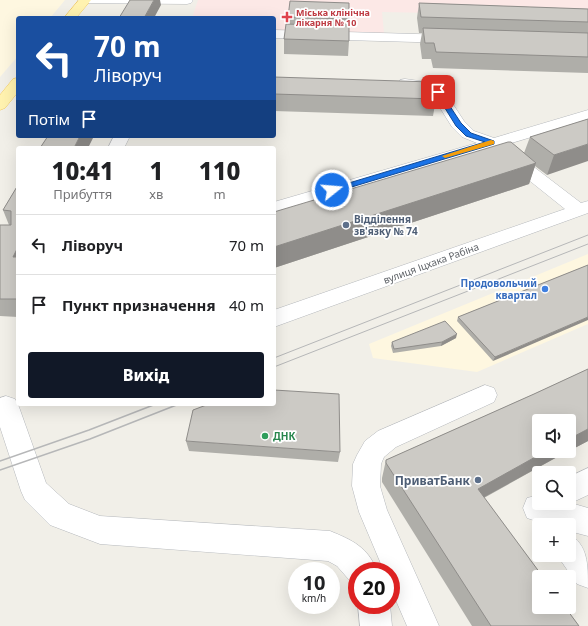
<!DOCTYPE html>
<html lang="uk">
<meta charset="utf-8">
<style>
body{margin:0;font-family:"Noto Sans",sans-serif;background:#f6f6f6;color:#202124;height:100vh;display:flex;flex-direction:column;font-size:15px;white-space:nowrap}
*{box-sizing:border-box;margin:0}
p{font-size:13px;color:#757577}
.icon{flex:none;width:22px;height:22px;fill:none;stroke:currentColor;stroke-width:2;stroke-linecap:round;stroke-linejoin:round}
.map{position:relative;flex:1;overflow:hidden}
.sheet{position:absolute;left:16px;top:146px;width:260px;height:260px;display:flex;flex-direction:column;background:#fff;border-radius:4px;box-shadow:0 4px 16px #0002}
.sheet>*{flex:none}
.guide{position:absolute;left:16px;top:16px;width:260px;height:122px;border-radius:4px;box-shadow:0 4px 16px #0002;background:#1a4fa0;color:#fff;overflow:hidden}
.tools{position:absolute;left:532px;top:414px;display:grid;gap:8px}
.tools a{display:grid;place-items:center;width:44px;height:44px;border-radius:4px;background:#fff;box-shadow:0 4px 16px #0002;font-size:20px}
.speed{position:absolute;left:288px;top:562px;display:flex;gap:8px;font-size:20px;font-weight:700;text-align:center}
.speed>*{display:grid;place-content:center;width:52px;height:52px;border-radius:50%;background:#fff;box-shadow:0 4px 16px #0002;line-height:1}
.speed small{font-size:10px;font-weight:400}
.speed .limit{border:6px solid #d22;background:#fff;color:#111}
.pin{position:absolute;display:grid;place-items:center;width:34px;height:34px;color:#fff;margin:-17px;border-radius:8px;box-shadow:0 2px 6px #0006}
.me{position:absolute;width:44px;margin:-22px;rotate:73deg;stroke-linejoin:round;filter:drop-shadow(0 0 3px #0008)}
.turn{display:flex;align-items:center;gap:14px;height:84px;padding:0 12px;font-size:18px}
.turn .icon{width:52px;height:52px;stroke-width:2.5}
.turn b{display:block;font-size:28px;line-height:34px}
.then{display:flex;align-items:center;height:38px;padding:0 12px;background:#0003;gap:8px;font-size:15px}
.eta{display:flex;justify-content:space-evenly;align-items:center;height:68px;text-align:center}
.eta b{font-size:24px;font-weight:800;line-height:28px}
.action{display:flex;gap:8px;margin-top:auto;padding:8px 12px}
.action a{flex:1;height:46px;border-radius:4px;background:#111827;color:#fff;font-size:16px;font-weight:800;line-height:46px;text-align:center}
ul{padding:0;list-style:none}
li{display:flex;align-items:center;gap:12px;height:60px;padding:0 12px;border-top:1px solid #e0e0e0}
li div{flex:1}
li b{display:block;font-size:15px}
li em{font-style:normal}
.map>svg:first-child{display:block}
.commercial{fill:#fef7e0}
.medical{fill:#fce8e6}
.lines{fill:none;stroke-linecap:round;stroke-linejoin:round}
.minor-casing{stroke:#b5b8bc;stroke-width:1}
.major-casing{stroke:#f2c960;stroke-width:1}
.minor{fill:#fff;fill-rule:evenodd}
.major{fill:#fff2af;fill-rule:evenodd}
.tram-far1{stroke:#b6b7b8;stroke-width:1}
.tram{stroke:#b6b7b8;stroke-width:1.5}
.wall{fill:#afaea9}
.shaded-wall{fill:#8f8d8a}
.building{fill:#cccac5;stroke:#8f8d8a}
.route{fill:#1a73e8;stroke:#114b97}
.slow{fill:#f59e0b}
.health-dot{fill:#e0444e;stroke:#fff;stroke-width:1.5}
.service-dot{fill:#5c6f8a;stroke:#fff;stroke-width:1.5}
.shop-dot{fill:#3f7fe0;stroke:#fff;stroke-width:1.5}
.leisure-dot{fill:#2e9e5b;stroke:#fff;stroke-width:1.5}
.labels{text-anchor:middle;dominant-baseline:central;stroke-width:3.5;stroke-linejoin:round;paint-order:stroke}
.far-health-label{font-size:9px;font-weight:bold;fill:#be3a42;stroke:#fff;text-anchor:start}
.service-label{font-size:10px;font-weight:bold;fill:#4e5e75;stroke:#fff;text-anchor:start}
.street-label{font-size:10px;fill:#5f6368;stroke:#fff}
.shop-label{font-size:10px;font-weight:bold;fill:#366cbe;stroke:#fff;text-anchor:end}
.leisure-label{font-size:10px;font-weight:bold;fill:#27864d;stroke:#fff;text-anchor:start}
.near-service-label{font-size:12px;font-weight:bold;fill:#4e5e75;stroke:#fff;text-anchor:end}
</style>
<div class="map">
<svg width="588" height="626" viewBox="0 0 588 626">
<rect width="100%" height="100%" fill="#f1efe8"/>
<path class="commercial" d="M 0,0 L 65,0 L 50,18 L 18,18 L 18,56 L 0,77 Z
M 588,254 L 588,324 L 477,372 L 373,358 L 369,344 Z"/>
<path class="medical" d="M 198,0 L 588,0 L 588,16 L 382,12 L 384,33 L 274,31 L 274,18 L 192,18 Z"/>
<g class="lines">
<defs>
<path id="minor" d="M 78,0 L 192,0 L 193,1 L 191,3 L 187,4 L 84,3 L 80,2 Z
M 274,30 L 451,35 L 456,36 L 457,39 L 456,42 L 451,43 L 274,38 Z
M 405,79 L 434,83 L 443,89 L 464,121 L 474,131 L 494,138 L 588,110 L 588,120 L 505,145 L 581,203 L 588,201 L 588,213 L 274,327 L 274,310 L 565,209 L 490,149 L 274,214 L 274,202 L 477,143 L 462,137 L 452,127 L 432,95 L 425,90 L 400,86 L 398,83 L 400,80 Z
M 114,136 L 130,136 L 124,148 L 108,148 Z
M 485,385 L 494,388 L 497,395 L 494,402 L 396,447 L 384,457 L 381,464 L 380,486 L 387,510 L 439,626 L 407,626 L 391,589 L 391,571 L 384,571 L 359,512 L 352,486 L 353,464 L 357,455 L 365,441 L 378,431 Z
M 6,396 L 15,399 L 19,407 L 46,483 L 69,504 L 100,516 L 330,531 C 352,540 368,547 377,571 L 357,571 L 357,584 L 351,582 L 337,566 L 328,561 L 100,544 L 50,525 L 25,500 L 21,491 L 0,427 L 0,398 Z
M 588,468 L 588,495 L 571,503 L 588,508 L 588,536 L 569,531 L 569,525 L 548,525 L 527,518 L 523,508 L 527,498 L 539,495 L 539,503 L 569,503 L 569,477 Z
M 569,534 C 588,545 588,564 588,588 L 577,584 L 557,555 L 569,555 Z
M 358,605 L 390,605 L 392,626 L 360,626 Z"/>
<path id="major" d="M 79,0 L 91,0 L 76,18 L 64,18 Z
M 18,78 L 18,92 L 5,108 L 0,110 L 0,95 L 13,79 Z"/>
</defs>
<use href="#minor" class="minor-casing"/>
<use href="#major" class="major-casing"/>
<use href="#minor" class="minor"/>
<use href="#major" class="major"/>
<path class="tram-far1" d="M 274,358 L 588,235
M 274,367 L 588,244
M 154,405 L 156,404
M 177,405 L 179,404"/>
<path class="tram" d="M 0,461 L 89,430 L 156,404
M 0,470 L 90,439 L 179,404"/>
</g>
<path class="wall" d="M 419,3 L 588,9 L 588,73 L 433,68 L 431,59 L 422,59 L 420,44 L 422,33 L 419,33 L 417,18 Z
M 288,17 L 349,19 L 349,41 L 348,56 L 284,54 L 284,39 L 288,24 Z
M 274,77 L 436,99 L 433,116 L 274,111 Z
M 588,119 L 547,175 L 535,166 L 529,184 L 274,268 L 274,212 L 524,153 L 530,137 Z
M 18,185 L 18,317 L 0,316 L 0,225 L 9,225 L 3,210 Z
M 588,265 L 493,361 L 457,321 L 458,317 Z
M 456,338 L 441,346 L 393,353 L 391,346 L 392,342 Z
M 588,369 L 588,441 L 569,451 L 569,421 L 539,421 L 539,451 L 568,451 L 484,498 L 543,577 L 539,577 L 539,607 L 565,607 L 579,626 L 472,626 L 382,482 L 382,478 L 386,460 L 534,394 Z
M 186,441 L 340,452 L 338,462 L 189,451 Z"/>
<path class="shaded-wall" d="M 154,0 L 160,0 L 161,5 L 154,18 L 144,18 Z
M 80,136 L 94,136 L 88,148 L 74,148 Z
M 588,144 L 588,161 L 547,175 L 554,155 Z
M 536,163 L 529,184 L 274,268 L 274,247 Z
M 18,247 L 18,268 L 13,257 Z
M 588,317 L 588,320 L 493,361 L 495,357 Z
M 457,334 L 456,338 L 441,346 L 442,342 Z
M 588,429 L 588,441 L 569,451 L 569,439 Z
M 546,451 L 568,451 L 468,506 L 478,489 Z"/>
<path class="building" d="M 130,0 L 154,0 L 144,18 L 119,18 Z
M 290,1 L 349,3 L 349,19 L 288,17 Z
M 419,3 L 588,9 L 588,22 L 421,17 Z
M 286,24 L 349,26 L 349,41 L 284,39 Z
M 423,28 L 588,33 L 588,57 L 436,52 L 434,43 L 425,43 Z
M 274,77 L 432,82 L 436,99 L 274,94 Z
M 588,119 L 588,144 L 554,155 L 530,137 Z
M 48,136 L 80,136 L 74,148 L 40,148 Z
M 508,142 L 511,142 L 536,163 L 274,247 L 274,212 Z
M 18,185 L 18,247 L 13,257 L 18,257 L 18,299 L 0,299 L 0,225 L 11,225 L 11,211 L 3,210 Z
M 588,265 L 588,317 L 495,357 L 458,317 Z
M 445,321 L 457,334 L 442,342 L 394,349 L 392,342 Z
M 588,369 L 588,429 L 569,439 L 569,421 L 539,421 L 539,451 L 546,451 L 478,489 L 543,577 L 539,577 L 539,607 L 565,607 L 579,626 L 491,626 L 386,463 L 386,460 L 534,394 Z
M 274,390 L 339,394 L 340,452 L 186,441 L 193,410 L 209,404 L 274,404 Z"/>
<path class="route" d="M 436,91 L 440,91 L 461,123 L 471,133 L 494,141 L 494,144 L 335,192 L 329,192 L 329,189 L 485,142 L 466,136 L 456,126 L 435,92 Z"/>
<path class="slow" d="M 491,140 L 494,141 L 494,144 L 445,158 L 442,156 Z"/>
<path class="health-dot" d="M285 11h4v4h4v4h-4v4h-4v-4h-4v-4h4z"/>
<g class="service-dot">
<circle cx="346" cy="225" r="4"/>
<circle cx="478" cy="480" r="4"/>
</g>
<circle class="shop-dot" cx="545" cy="289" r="4"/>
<circle class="leisure-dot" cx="265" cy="436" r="4"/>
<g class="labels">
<g class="far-health-label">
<text x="296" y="12">Міська клінічна<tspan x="296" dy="10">лікарня № 10</tspan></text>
</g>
<g class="service-label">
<text x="354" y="219">Відділення<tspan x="354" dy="12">зв'язку № 74</tspan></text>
</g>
<g class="street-label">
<text transform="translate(431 263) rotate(-20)">вулиця Іцхака Рабіна</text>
</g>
<g class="shop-label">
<text x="537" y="283">Продовольчий<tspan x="537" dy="12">квартал</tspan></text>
</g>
<g class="leisure-label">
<text x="273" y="436">ДНК</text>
</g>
<g class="near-service-label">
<text x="470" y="480">ПриватБанк</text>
</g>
</g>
</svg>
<div class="tools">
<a><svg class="icon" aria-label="sound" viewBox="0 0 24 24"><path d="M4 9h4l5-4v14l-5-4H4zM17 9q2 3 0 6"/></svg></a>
<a><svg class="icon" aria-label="search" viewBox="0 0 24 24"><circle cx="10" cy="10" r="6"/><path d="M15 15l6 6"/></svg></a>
<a>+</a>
<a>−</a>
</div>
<div class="speed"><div>10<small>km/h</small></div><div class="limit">20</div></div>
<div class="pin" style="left:438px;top:92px;background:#d93025"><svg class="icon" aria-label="arrive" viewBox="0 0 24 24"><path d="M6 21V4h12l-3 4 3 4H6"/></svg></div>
<svg class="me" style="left:332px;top:190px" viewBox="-20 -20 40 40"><circle r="17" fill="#1a73e8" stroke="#fff" stroke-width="3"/><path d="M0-11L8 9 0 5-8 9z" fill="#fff"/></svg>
<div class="guide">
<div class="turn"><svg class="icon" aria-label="left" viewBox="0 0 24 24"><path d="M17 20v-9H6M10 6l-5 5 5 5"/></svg><div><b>70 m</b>Ліворуч</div></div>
<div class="then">Потім<svg class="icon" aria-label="arrive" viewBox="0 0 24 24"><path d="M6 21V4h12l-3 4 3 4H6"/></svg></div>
</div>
<section class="sheet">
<div class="eta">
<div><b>10:41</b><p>Прибуття</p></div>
<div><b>1</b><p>хв</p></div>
<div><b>110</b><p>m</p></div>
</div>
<ul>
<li><svg class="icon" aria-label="left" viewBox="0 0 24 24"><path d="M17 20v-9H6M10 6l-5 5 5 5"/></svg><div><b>Ліворуч</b></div><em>70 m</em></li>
<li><svg class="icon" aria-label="arrive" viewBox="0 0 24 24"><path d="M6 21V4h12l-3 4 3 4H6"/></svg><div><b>Пункт призначення</b></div><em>40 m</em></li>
</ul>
<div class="action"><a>Вихід</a></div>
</section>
</div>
